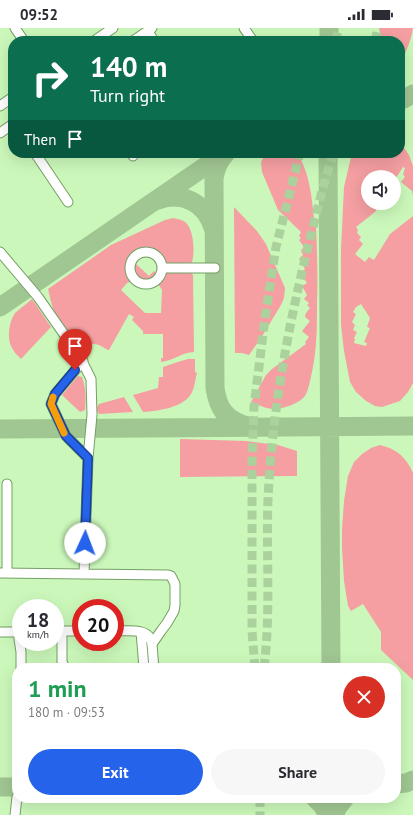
<!DOCTYPE html>
<meta charset="utf-8">
<style>
body{margin:0;font-family:"PT Sans",sans-serif;background:#f7f7f7;color:#2b2b33;height:100vh;display:flex;flex-direction:column;font-size:15px;white-space:nowrap}
*{box-sizing:border-box;margin:0}
p{font-size:13px;color:#7c7c81}
.icon{flex:none;width:22px;height:22px;fill:none;stroke:currentColor;stroke-width:2;stroke-linecap:round;stroke-linejoin:round}
.map{position:relative;flex:1;overflow:hidden}
.sheet{position:absolute;left:12px;top:635px;width:389px;height:140px;display:flex;flex-direction:column;background:#fff;border-radius:16px;box-shadow:0 4px 16px #0002}
.sheet>*{flex:none}
.top-card{position:absolute;left:8px;top:8px;width:397px;height:122px;border-radius:16px;box-shadow:0 4px 16px #0002;background:#0b6e4f;color:#fff;overflow:hidden}
.fabs{position:absolute;left:361px;top:142px;display:grid;gap:8px}
.fabs a{display:grid;place-items:center;width:40px;height:40px;border-radius:50%;background:#fff;box-shadow:0 4px 16px #0002;font-size:20px}
.speed{position:absolute;left:12px;top:571px;display:flex;gap:8px;font-size:20px;font-weight:700;text-align:center}
.speed>*{display:grid;place-content:center;width:52px;height:52px;border-radius:50%;background:#fff;box-shadow:0 4px 16px #0002;line-height:1}
.speed small{font-size:10px;font-weight:400}
.speed .limit{border:6px solid #d22;background:#fff;color:#111}
.pin{position:absolute;display:grid;place-items:center;width:34px;height:34px;color:#fff;margin:-41px -17px;border-radius:50% 50% 50% 0;rotate:-45deg;box-shadow:0 0 4px #0007}
.pin .icon{rotate:45deg}
.me{position:absolute;width:44px;margin:-22px;rotate:2deg;stroke-linejoin:round;filter:drop-shadow(0 0 3px #0008)}
.turn{display:flex;align-items:center;gap:14px;height:84px;padding:0 16px;font-size:18px}
.turn .icon{width:52px;height:52px;stroke-width:2.5}
.turn b{display:block;font-size:28px;line-height:34px}
.then{display:flex;align-items:center;height:38px;padding:0 16px;background:#0003;gap:8px;font-size:15px}
.round{display:grid;place-items:center;flex:none;width:42px;height:42px;border-radius:21px;background:#f7f7f7}
.overview{display:flex;align-items:center;justify-content:space-between;height:68px;padding:0 16px}
h1{font-size:24px;font-weight:800;line-height:30px;color:#1e9e55}
.action{display:flex;gap:8px;margin-top:auto;padding:8px 16px}
.action a{flex:1;height:46px;border-radius:24px;background:#2563eb;color:#fff;font-size:16px;font-weight:800;line-height:46px;text-align:center}
.action a+a{background:#f7f7f7;color:#2b2b33}
.status{display:flex;justify-content:space-between;align-items:center;height:28px;padding:0 20px;background:#fff;direction:ltr}
.status svg{height:11px;fill:currentColor}
.map>svg:first-child{display:block}
.green{fill:#f59fa2;fill-rule:evenodd}
.lines{fill:none;stroke-linecap:round;stroke-linejoin:round}
.taxiway{stroke:#a0c692;stroke-width:19}
.minor-tunnel{stroke:#abd29c;stroke-width:9;stroke-dasharray:9 4.5;stroke-linecap:butt}
.minor-casing{stroke:#759f65;stroke-width:11}
.minor{stroke:#fff;stroke-width:9}
.route-casing{stroke:#184099;stroke-width:10}
.route{stroke:#2563eb;stroke-width:7}
.slow{stroke:#f59e0b;stroke-width:7}
</style>
<div class="status"><b>09:52</b><svg viewBox="0 0 49 12"><path d="M0 12V9h3v3zM5 12V6h3v6zM10 12V3h3v9zM15 12V0h3v12zM26 1h20v11H26zM47 4h2v5h-2z"/></svg></div>
<div class="map">
<svg width="413" height="787" viewBox="0 0 413 787">
<rect width="100%" height="100%" fill="#cbf8ba"/>
<path class="green" d="M 379,0 L 413,0 C 411,13 406,24 400,36 L 400,13 L 382,13 Z
M 400,114 L 409,127 L 413,138 L 413,168 L 412,163 L 401,154 L 405,149 L 403,146 L 405,140 L 403,139 L 394,153 L 394,149 L 368,149 L 368,175 L 381,175 L 375,184 L 356,199 L 358,202 L 357,205 L 361,209 L 359,212 L 363,216 L 355,226 L 365,234 L 369,229 L 374,232 L 390,206 L 413,188 L 413,355 L 408,364 L 400,373 L 382,379 L 375,378 L 366,373 L 356,364 L 350,354 L 344,323 L 341,297 L 341,222 L 344,159 L 352,125 L 400,125 ZM 361,276 L 370,290 L 367,299 L 370,300 L 364,314 L 367,315 L 366,318 L 354,315 L 355,311 L 354,310 L 357,304 L 353,302 L 355,297 L 352,294 L 356,286 L 353,284 L 356,279 Z
M 266,125 L 297,125 C 311,146 312,174 315,198 L 316,198 C 317,224 318,249 317,275 C 317,298 317,322 312,344 C 310,352 309,361 305,368 C 300,375 283,381 274,381 C 267,381 258,377 251,374 L 266,347 L 272,341 L 306,316 L 305,314 L 309,309 L 302,303 L 310,293 L 305,289 L 306,285 L 310,280 L 307,277 L 309,275 L 304,271 L 307,267 L 302,258 L 307,255 L 300,245 L 305,241 L 299,231 L 303,227 L 301,222 L 304,219 L 299,212 L 301,210 L 299,208 L 301,204 L 278,182 L 262,144 L 261,134 Z
M 234,179 L 257,203 L 266,216 L 285,260 L 284,270 L 281,277 L 261,310 L 249,327 L 242,325 L 235,325 Z
M 173,190 C 177,191 181,191 185,194 C 194,201 195,224 192,234 L 189,237 C 183,237 176,238 170,237 C 167,236 165,235 163,232 C 157,224 148,220 139,224 C 134,226 130,231 129,236 C 127,243 130,248 130,254 L 127,255 L 121,262 L 145,285 L 161,285 L 162,262 L 158,256 L 162,250 L 167,244 L 190,243 L 193,247 L 194,324 C 182,324 173,333 161,334 L 161,330 L 163,330 L 163,306 L 143,306 L 143,303 L 132,292 L 134,289 L 129,286 L 109,322 L 108,322 C 104,320 99,316 94,316 C 89,315 84,316 78,314 C 75,312 74,310 71,308 C 56,297 52,278 48,261 L 111,217 L 165,192 Z
M 134,234 L 149,248 L 154,243 L 157,245 C 154,248 151,253 147,254 C 136,258 130,243 134,234 Z
M 32,271 L 51,299 L 21,331 C 17,327 13,323 11,318 C 7,309 9,294 15,285 C 20,280 27,276 32,271 Z
M 188,331 L 195,331 L 195,344 L 197,345 C 195,351 195,360 191,366 C 183,380 157,383 143,384 L 133,367 L 158,360 L 159,349 L 163,349 L 163,339 C 172,336 179,333 188,331 Z
M 78,348 L 82,349 C 86,360 86,371 85,382 L 80,384 L 62,367 Z
M 124,369 L 133,384 L 99,386 L 96,381 L 99,376 Z
M 180,411 L 246,413 L 278,417 L 297,423 L 297,448 L 180,449 Z
M 380,417 C 397,421 406,429 413,445 L 413,652 L 381,622 L 381,604 L 363,576 L 351,583 L 348,578 L 344,553 L 342,520 L 342,501 L 344,473 L 348,448 L 354,434 L 362,426 L 371,420 Z"/>
<g class="lines">
<path class="taxiway" d="M 329,0 L 329,13
M 400,72 L 404,71 L 413,66
M 226,125 C 219,133 216,139 214,150 L 215,360 C 218,381 226,392 247,398
M 328,125 L 331,640
M 158,172 C 182,163 206,175 213,200
M 0,279 L 223,126
M 0,401 L 413,398
M 396,756 L 406,755 L 413,752
M 0,759 L 17,759
M 315,770 L 322,777 L 328,787
M 334,787 L 338,779 L 345,770"/>
<path class="minor-tunnel" d="M 335,13 L 339,0
M 375,13 L 378,0
M 255,640 L 252,603 L 252,433 L 254,379 L 265,290 L 276,219 L 300,125
M 264,640 C 271,584 266,527 268,471 C 272,384 288,299 309,215 C 317,185 323,154 334,125
M 260,770 L 260,787"/>
<defs>
<path id="minor" d="M 15,0 L 24,13
M 244,0 L 253,13
M 148,3 L 154,13
M 94,13 L 113,0
M 133,13 L 152,0
M 0,78 L 13,69
M 0,105 L 13,96
M 35,125 L 68,174
M 131,125 L 133,128
M130 240a16 16 0 1 1 32 0a16 16 0 1 1-32 0Z
M 0,224 L 38,269 L 75,322 L 83,335 L 91,351 L 92,387 L 88,430 L 84,546
M 163,240 L 215,240
M 83,333 L 55,366 L 51,376 L 66,408 L 88,430
M 0,545 L 168,547 L 171,548 L 175,556 L 175,577 L 174,583 L 167,595 L 161,603 L 152,616
M 7,545 L 7,456
M 55,603 L 81,603
M 62,603 L 62,634 L 65,640
M 115,603 C 128,603 151,599 152,617 C 153,625 153,632 154,640
M 0,604 L 21,604
M 18,604 L 21,624 L 21,640
M 141,604 L 144,640
M 15,787 L 17,769"/>
</defs>
<use href="#minor" class="minor-casing"/>
<use href="#minor" class="minor"/>
</g>
<g class="lines">
<defs>
<path id="route" d="M 75,342 L 55,366 L 51,376 L 66,408 L 88,430 L 85,515"/>
</defs>
<use href="#route" class="route-casing"/>
<use href="#route" class="route"/>
<path class="slow" d="M 53,369 L 51,376 L 64,405"/>
</g>
</svg>
<div class="fabs">
<a><svg class="icon" aria-label="sound" viewBox="0 0 24 24"><path d="M4 9h4l5-4v14l-5-4H4zM17 9q2 3 0 6"/></svg></a>
</div>
<div class="speed"><div>18<small>km/h</small></div><div class="limit">20</div></div>
<div class="pin" style="left:75px;top:342px;background:#d93025"><svg class="icon" aria-label="arrive" viewBox="0 0 24 24"><path d="M6 21V4h12l-3 4 3 4H6"/></svg></div>
<svg class="me" style="left:85px;top:515px" viewBox="-20 -20 40 40"><circle r="19" fill="#fff"/><path d="M0-13L10 11 0 6-10 11z" fill="#2563eb"/></svg>
<div class="top-card">
<div class="turn"><svg class="icon" aria-label="right" viewBox="0 0 24 24"><path d="M7 20v-9h11M14 6l5 5-5 5"/></svg><div><b>140 m</b>Turn right</div></div>
<div class="then">Then<svg class="icon" aria-label="arrive" viewBox="0 0 24 24"><path d="M6 21V4h12l-3 4 3 4H6"/></svg></div>
</div>
<section class="sheet">
<div class="overview"><div><h1>1 min</h1><p>180 m · 09:53</p></div><a class="round" style="background:#d93025;color:#fff"><svg class="icon" aria-label="close" viewBox="0 0 24 24"><path d="M6 6l12 12M18 6L6 18"/></svg></a></div>
<div class="action"><a>Exit</a><a>Share</a></div>
</section>
</div>
